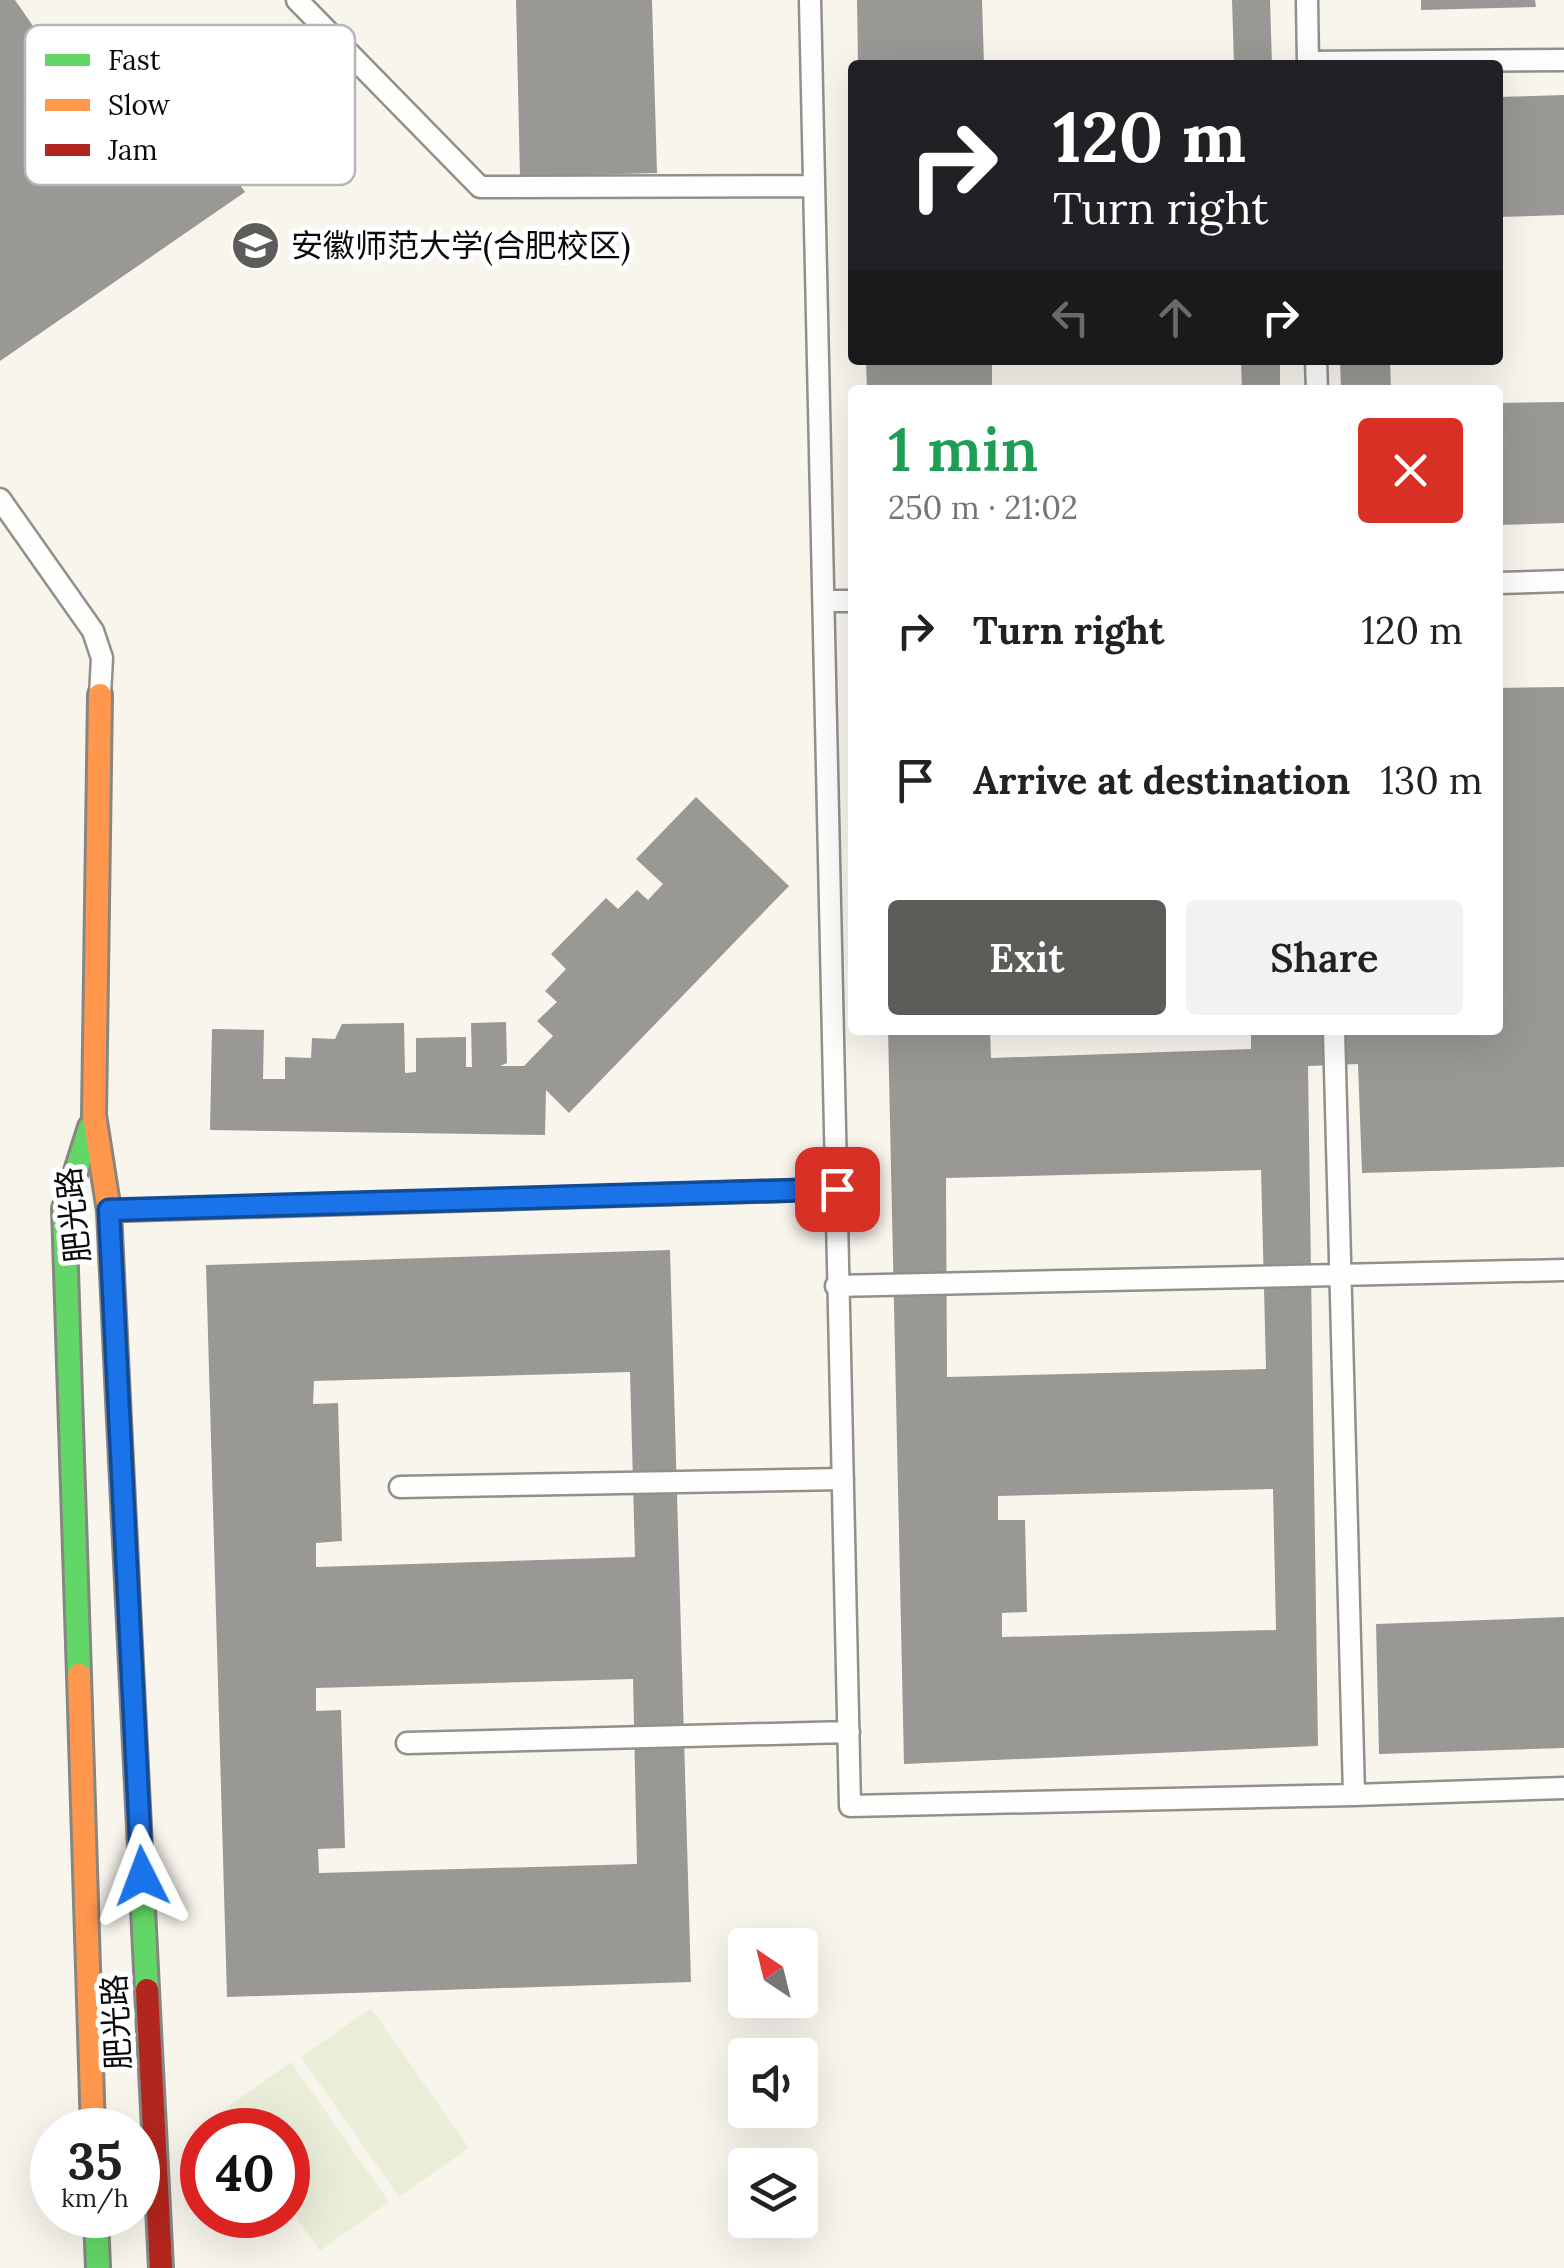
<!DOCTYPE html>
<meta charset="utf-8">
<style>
body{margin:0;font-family:Lora,"Noto Sans SC",serif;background:#f2f2f2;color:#222;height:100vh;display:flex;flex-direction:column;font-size:38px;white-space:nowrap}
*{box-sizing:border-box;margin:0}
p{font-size:32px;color:#767676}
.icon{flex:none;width:55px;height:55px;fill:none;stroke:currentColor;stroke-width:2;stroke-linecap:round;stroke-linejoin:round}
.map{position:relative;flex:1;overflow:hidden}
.details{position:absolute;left:848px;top:385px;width:655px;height:650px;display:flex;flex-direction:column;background:#fff;border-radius:10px;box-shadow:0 10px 40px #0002}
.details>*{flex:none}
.banner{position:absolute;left:848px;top:60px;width:655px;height:305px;border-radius:10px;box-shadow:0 10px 40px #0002;background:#202124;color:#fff;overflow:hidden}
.needle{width:65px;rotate:325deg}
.controls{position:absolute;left:728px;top:1928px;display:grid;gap:20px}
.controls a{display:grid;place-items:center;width:90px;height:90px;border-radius:10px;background:#fff;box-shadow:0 10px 40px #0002;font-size:50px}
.speed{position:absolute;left:30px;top:2108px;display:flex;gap:20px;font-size:50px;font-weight:700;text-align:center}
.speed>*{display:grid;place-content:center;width:130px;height:130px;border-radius:50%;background:#fff;box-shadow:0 10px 40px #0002;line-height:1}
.speed small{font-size:25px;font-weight:400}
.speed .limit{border:15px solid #d22;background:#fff;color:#111}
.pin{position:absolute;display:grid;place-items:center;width:85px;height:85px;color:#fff;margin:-42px;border-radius:20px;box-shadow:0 5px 15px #0006}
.me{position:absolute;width:110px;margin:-55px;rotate:357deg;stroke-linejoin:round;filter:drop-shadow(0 0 8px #0008)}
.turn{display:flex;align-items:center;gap:35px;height:210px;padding:0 40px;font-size:45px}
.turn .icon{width:130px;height:130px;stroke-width:2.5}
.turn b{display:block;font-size:70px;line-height:85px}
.lanes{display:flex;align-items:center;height:95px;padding:0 40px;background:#0003;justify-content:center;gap:50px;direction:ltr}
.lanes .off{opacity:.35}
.round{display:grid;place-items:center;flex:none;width:105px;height:105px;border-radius:10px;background:#f2f2f2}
.headline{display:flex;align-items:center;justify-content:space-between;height:170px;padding:0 40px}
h1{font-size:60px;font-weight:600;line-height:75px;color:#1e9e55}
.button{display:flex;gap:20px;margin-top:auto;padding:20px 40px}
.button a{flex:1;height:115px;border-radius:10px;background:#5d5c59;color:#fff;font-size:40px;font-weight:600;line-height:115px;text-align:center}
.button a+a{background:#f2f2f2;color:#222}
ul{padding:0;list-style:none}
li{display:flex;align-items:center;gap:30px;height:150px;padding:0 40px}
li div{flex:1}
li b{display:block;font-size:38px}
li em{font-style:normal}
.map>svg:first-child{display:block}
.pitch{fill:#eaeed9}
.building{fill:#9a9894;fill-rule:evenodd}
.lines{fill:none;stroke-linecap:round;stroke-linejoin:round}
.lane-casing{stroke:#91908c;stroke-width:25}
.fast-casing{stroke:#888683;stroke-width:28}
.slow-casing{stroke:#888683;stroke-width:28}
.jam-casing{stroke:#888683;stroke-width:28}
.lane{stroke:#fefefc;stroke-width:20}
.fast{stroke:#63d668;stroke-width:22}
.slow{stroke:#ff974d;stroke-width:22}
.jam{stroke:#b3261e;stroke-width:22}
.route-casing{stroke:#114b97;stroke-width:25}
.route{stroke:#1a73e8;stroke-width:18}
.labels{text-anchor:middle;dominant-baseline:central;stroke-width:10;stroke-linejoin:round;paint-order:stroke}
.poi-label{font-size:32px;fill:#0a0a0a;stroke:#fff;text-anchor:start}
.street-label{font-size:32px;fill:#0a0a0a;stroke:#fff}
.key{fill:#fff;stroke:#b6b6b6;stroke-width:2.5}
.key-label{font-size:28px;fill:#0a0a0a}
</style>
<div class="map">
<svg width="1564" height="2268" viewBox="0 0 1564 2268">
<rect width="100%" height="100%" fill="#f8f5ed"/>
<path class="pitch" d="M 371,2008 L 469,2148 L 399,2197 L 301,2057 Z
M 291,2062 L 389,2202 L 320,2251 L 288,2205 L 288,2130 L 235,2130 L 222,2111 Z"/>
<path class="building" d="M 0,0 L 15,0 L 90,108 L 156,63 L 245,192 L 0,361 Z
M 516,0 L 652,0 L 657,173 L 520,177 Z
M 857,0 L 982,0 L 984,65 L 858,65 Z
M 1232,0 L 1270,0 L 1272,65 L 1234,65 Z
M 1421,0 L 1535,0 L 1536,7 L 1421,10 Z
M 1564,95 L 1564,215 L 1498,217 L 1498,97 Z
M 866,360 L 992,360 L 992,390 L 867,390 Z
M 1241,360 L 1280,360 L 1280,390 L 1242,390 Z
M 1340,360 L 1390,360 L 1391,390 L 1341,390 Z
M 1564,402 L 1564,523 L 1498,525 L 1498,403 Z
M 1564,687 L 1564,1167 L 1362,1173 L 1358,1064 L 1308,1066 L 1318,1746 L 904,1764 L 888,1030 L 990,1030 L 991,1058 L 1251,1049 L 1251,1030 L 1498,1030 L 1498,688 ZM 1261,1170 L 1266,1369 L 947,1377 L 946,1178 ZM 1273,1489 L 1276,1630 L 1002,1637 L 1002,1613 L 1027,1612 L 1025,1520 L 998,1520 L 998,1496 Z
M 696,797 L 789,886 L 569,1113 L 546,1090 L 545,1135 L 210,1130 L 212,1029 L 264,1030 L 263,1079 L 285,1079 L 285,1057 L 311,1058 L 312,1038 L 335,1039 L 342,1024 L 404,1023 L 405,1073 L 416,1072 L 416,1038 L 466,1037 L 466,1067 L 472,1067 L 471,1023 L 506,1022 L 507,1063 L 500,1066 L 524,1066 L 553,1036 L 537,1021 L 557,1002 L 545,991 L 566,969 L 551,954 L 606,898 L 618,909 L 637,890 L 648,900 L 663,884 L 636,859 Z
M 670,1250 L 691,1982 L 227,1997 L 206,1265 ZM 630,1372 L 635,1557 L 316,1567 L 316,1543 L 342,1541 L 338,1403 L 313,1404 L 314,1381 ZM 633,1679 L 637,1864 L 319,1873 L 318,1849 L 345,1848 L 341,1710 L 316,1711 L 316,1688 Z
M 1564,1617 L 1564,1748 L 1379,1754 L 1376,1624 Z"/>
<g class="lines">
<defs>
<path id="lane" d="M 297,0 L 480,187 L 814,186
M 810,0 L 850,1806 L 1354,1795 L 1334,1030
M 1307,0 L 1308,65
M 1308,62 L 1564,60
M 1316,360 L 1317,390
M 0,499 L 93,631 L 102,658 L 100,695
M 1498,583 L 1564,581
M 824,601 L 852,601
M 111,1211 L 837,1189
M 836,1286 L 1564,1270
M 400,1487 L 843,1479
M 407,1743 L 849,1732
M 1354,1795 L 1564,1788"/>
<path id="fast" d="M 119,1420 L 147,1990
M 79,1675 L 64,1209 L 90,1127
M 96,2215 L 98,2268"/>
<path id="slow" d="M 100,695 L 94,1115 L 109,1211 L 119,1420
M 79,1675 L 93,2130"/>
<path id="jam" d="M 147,1990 L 161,2268"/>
</defs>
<use href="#lane" class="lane-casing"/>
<use href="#fast" class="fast-casing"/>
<use href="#slow" class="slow-casing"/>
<use href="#jam" class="jam-casing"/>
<use href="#lane" class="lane"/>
<use href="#fast" class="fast"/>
<use href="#slow" class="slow"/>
<use href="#jam" class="jam"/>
</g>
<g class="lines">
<defs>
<path id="route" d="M 142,1876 L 109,1210 L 837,1189"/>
</defs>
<use href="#route" class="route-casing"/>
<use href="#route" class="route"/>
</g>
<defs>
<symbol id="university-disc" viewBox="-11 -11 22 22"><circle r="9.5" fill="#5d5c59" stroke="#fff"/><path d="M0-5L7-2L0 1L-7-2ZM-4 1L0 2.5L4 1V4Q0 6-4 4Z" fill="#fff"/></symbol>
</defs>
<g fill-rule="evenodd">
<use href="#university-disc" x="228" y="218" width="55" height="55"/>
</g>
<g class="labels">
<g class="poi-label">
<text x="291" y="245">安徽师范大学(合肥校区)</text>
</g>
<g class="street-label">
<text transform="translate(73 1215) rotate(-96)">肥光路</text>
<text transform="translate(116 2022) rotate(-93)">肥光路</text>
</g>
</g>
<rect x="25" y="25" width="330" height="160" rx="15" class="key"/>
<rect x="45" y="54" width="45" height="12" fill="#63d668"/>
<rect x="45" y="99" width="45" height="12" fill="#ff974d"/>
<rect x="45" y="144" width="45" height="12" fill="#b3261e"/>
<g class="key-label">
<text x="108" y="70">Fast</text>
<text x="108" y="115">Slow</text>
<text x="108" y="160">Jam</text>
</g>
</svg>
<div class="controls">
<a><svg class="needle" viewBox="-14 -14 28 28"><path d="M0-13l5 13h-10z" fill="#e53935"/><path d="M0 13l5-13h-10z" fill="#767676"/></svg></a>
<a><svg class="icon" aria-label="sound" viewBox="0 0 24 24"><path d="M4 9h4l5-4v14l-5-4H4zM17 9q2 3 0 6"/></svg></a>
<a><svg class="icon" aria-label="layers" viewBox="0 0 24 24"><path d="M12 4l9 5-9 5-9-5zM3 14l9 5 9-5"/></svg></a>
</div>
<div class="speed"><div>35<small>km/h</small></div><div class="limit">40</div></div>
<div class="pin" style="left:837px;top:1189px;background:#d93025"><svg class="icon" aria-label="arrive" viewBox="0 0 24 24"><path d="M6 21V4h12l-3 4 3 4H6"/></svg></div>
<svg class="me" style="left:142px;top:1876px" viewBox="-20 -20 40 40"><path d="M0-17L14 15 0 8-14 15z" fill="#1a73e8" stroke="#fff" stroke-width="4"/></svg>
<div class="banner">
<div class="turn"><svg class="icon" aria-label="right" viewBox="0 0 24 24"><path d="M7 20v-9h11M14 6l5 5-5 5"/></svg><div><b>120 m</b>Turn right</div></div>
<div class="lanes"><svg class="icon off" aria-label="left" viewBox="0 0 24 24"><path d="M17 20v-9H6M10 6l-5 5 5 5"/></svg><svg class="icon off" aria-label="ahead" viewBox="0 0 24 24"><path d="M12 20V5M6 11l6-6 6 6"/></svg><svg class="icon" aria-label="right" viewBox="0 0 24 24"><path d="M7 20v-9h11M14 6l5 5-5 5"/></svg></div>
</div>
<section class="details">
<div class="headline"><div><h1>1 min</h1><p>250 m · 21:02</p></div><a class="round" style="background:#d93025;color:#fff"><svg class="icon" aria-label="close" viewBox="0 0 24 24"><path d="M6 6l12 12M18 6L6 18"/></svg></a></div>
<ul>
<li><svg class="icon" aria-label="right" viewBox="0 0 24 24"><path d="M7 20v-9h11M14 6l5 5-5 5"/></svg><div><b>Turn right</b></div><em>120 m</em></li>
<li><svg class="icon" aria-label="arrive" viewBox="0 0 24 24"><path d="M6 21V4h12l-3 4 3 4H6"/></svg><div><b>Arrive at destination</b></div><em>130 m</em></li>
</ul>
<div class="button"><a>Exit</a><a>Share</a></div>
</section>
</div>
